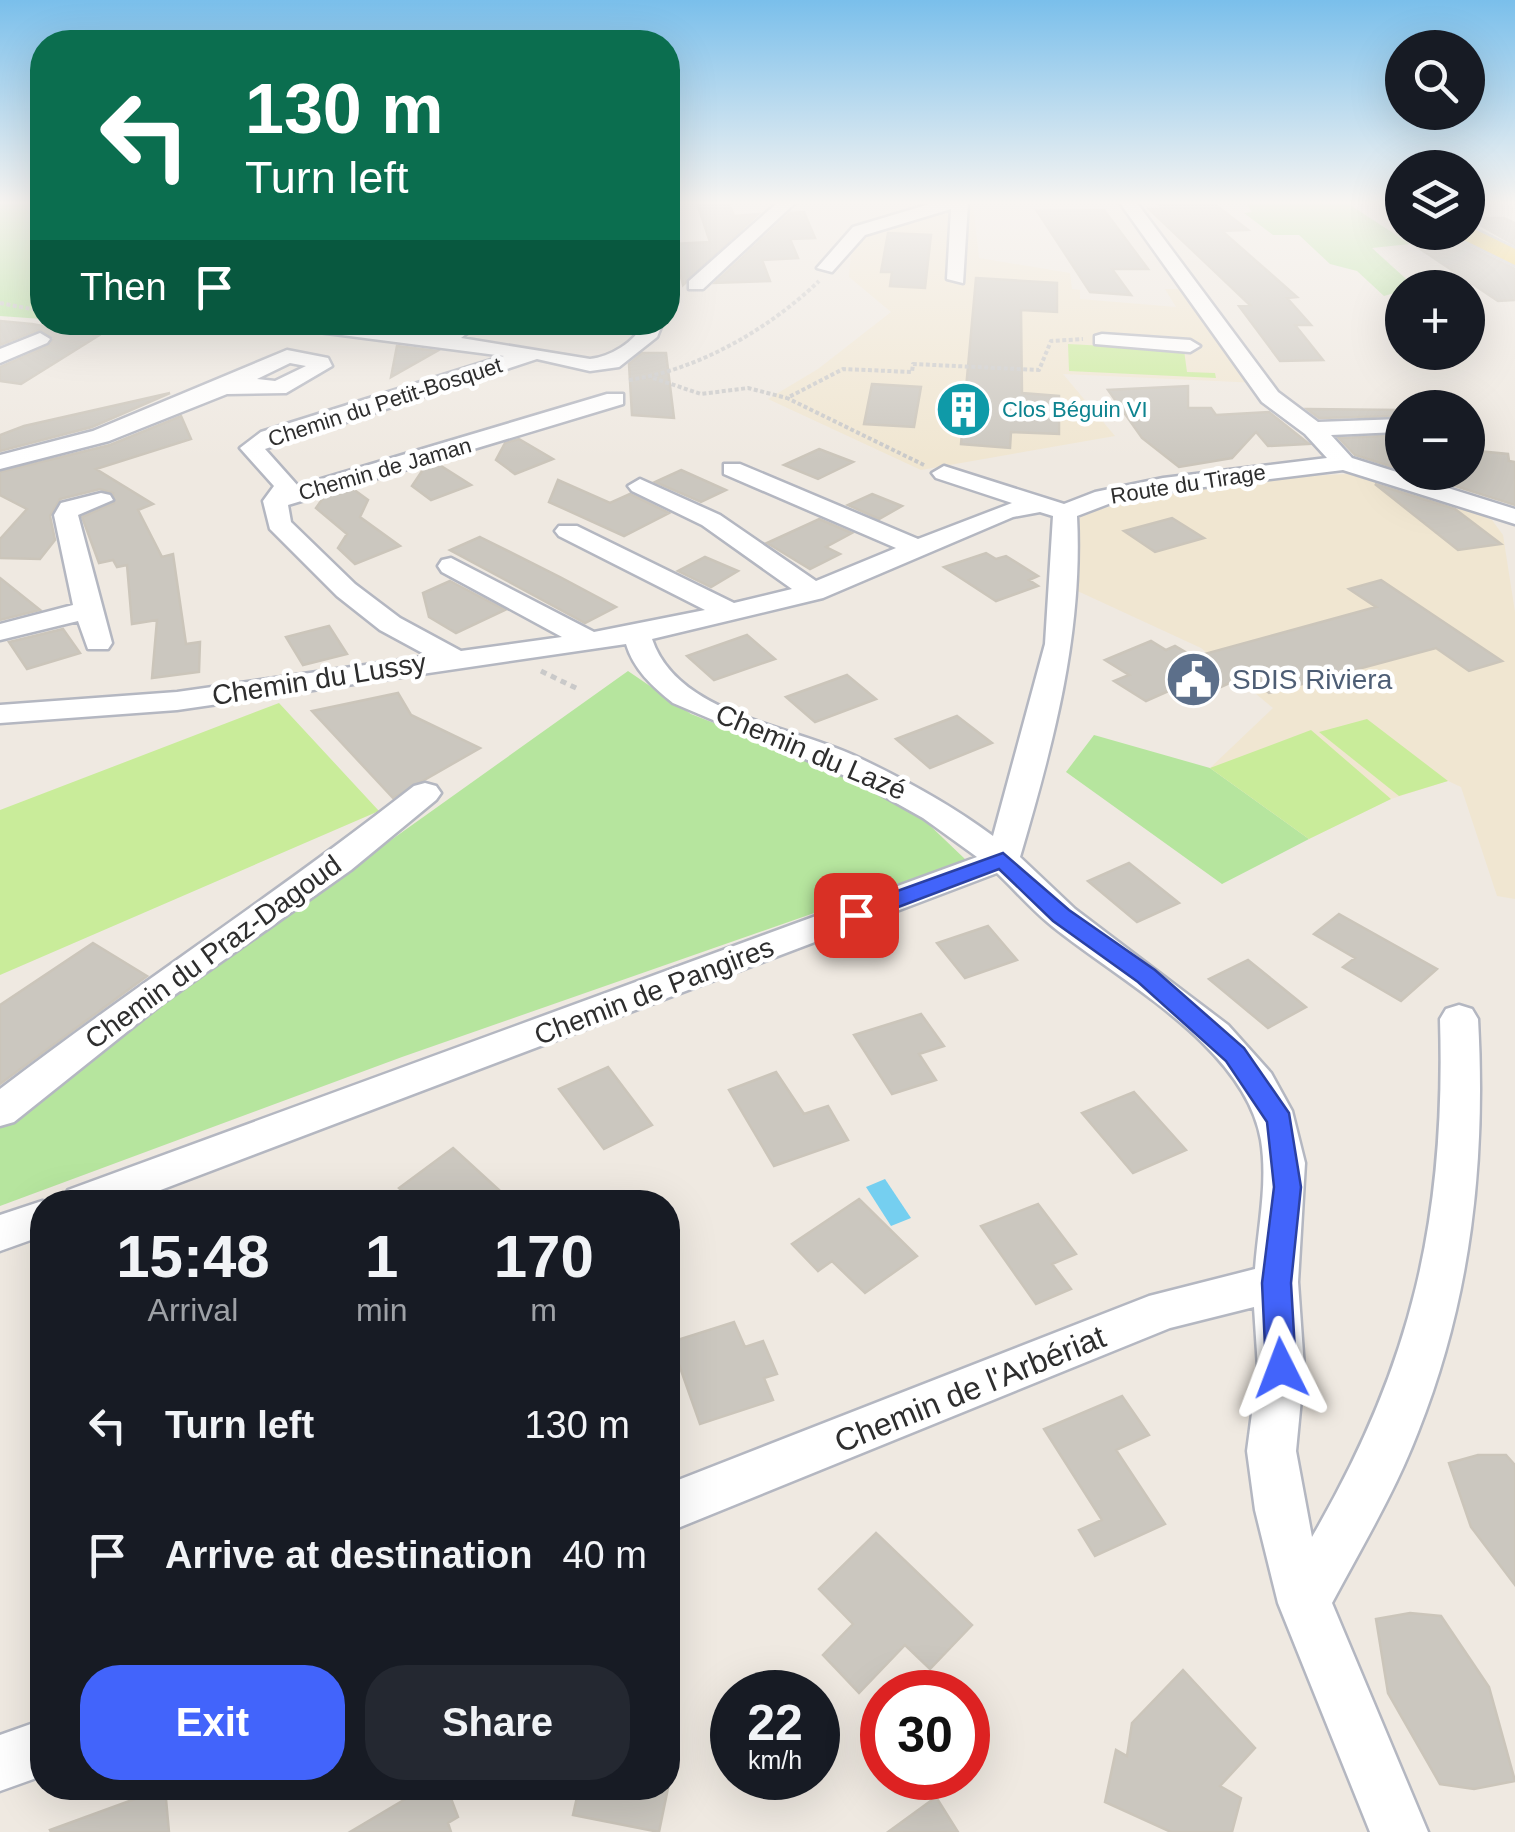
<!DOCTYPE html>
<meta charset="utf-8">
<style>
body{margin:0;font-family:Arial,sans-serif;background:#242831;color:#f1f3f6;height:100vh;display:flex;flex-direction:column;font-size:38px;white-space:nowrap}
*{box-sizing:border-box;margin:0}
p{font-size:32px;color:#9ea1a6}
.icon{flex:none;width:55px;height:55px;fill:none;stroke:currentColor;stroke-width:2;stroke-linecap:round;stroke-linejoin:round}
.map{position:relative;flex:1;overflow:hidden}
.side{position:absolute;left:30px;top:1190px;width:650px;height:610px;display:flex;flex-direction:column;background:#171b24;border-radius:40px;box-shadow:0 10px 40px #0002}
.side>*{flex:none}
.top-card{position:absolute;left:30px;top:30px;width:650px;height:305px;border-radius:40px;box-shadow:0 10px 40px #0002;background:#0b6e4f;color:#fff;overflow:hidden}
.controls{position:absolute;left:1385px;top:30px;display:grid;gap:20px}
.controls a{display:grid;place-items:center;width:100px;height:100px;border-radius:50%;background:#171b24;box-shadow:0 10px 40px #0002;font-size:50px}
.speed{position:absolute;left:710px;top:1670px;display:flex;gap:20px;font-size:50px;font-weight:700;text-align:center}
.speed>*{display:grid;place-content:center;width:130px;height:130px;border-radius:50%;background:#171b24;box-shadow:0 10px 40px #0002;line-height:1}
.speed small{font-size:25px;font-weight:400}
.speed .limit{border:15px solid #d22;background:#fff;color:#111}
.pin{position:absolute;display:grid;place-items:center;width:85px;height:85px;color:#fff;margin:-42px;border-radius:20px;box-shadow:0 5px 15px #0006}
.me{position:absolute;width:110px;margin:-55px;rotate:357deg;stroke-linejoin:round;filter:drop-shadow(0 0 8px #0008)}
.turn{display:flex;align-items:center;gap:35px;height:210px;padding:0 50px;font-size:45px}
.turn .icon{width:130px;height:130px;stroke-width:2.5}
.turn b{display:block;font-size:70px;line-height:85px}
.then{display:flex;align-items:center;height:95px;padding:0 50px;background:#0003;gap:20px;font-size:38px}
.eta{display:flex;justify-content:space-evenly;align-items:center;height:170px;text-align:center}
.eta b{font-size:60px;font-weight:700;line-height:70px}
.cta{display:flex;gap:20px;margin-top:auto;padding:20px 50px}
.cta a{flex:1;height:115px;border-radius:40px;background:#4264fb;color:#fff;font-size:40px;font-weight:700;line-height:115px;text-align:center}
.cta a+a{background:#242831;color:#f1f3f6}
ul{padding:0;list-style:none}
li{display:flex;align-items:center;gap:30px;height:130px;padding:0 50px}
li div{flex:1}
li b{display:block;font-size:38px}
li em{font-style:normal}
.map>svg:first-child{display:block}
.education{fill:#f0e6d1}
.green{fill:#b6e59e}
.pitch{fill:#c9ec9a}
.water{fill:#75cff0}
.building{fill:#cbc7bf;stroke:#cbc5ba;stroke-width:2.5}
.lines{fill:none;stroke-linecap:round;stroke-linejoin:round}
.minor-casing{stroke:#b4b7c1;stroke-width:5}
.major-casing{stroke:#c9c9c9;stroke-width:5}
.path-far1{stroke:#c9c9c9;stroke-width:4;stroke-dasharray:4 2.5;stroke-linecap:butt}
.path{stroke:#c9c9c9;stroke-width:5;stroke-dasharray:6 5;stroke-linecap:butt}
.minor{fill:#fff;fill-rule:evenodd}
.major{fill:#f2d163;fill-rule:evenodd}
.route{fill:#4264fb;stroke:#2b41a3;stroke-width:2.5}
.labels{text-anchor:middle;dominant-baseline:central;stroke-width:9;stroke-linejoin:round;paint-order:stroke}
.far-street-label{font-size:22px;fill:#2e2e2e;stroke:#fff}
.far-culture-label{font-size:22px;fill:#0d838f;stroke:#fff;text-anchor:start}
.street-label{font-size:28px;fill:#2e2e2e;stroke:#fff}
.service-label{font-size:28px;fill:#4e5e75;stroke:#fff;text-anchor:start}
.near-street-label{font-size:32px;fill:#2e2e2e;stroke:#fff}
</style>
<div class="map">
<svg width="1515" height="1832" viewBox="0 0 1515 1832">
<rect width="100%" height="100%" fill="#efe9e1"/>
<path class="education" d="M 952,203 L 973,203 L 979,258 L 1070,273 L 1072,289 L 1080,290 L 1080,299 L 1176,307 L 1165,289 L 1190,289 L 1259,383 L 1063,374 L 1115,436 L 921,470 L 768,399 L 818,369 L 891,312 L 849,277 L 852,241 L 863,233 Z
M 1348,474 L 1475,512 L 1492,520 L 1503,535 L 1515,612 L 1515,899 L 1497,896 L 1461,787 L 1448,781 L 1391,799 L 1309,839 L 1210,768 L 1273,708 L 1201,648 L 1071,588 L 1080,513 L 1244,479 Z"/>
<path class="green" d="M 0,203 L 42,203 L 42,319 L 0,316 Z
M 1246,203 L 1347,203 L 1410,244 L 1372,248 L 1415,287 L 1384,296 L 1357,271 L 1330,264 L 1299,235 L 1273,235 L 1244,213 L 1252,212 Z
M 628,671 L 691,714 L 898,795 L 966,860 L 402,1057 L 0,1206 L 0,1119 Z
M 1094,735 L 1210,768 L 1309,839 L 1222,884 L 1066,772 Z"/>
<path class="pitch" d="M 1068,344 L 1184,350 L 1187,372 L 1215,373 L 1216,378 L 1069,371 Z
M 279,703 L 379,811 L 0,975 L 0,810 Z
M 1367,719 L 1448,781 L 1399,796 L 1319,732 Z
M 1311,730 L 1391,799 L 1309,839 L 1210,768 Z"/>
<path class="water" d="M 885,1179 L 911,1218 L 891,1226 L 866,1187 Z"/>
<path class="building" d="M 697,203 L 729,203 L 734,216 L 758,214 L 683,285 L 673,244 L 710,242 Z
M 1157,203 L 1213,203 L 1248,230 L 1222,231 L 1297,297 L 1287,298 L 1311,325 L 1295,325 L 1323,360 L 1280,361 L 1239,306 L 1250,305 L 1149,209 L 1164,209 Z
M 1104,210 L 1148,269 L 1112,269 L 1131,295 L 1090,292 L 1037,211 Z
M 804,212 L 815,238 L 790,239 L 798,258 L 762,260 L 770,281 L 715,283 L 790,213 Z
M 1468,218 L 1504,218 L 1515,223 L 1515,245 Z
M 1452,232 L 1456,240 L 1515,269 L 1515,300 L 1498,301 L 1398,234 Z
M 888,233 L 931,235 L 925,288 L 890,286 L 892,272 L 881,272 Z
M 976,278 L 1057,283 L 1057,312 L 1021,310 L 1022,393 L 1059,396 L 1059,434 L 1011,432 L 1010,448 L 961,444 Z
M 0,321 L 32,324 L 98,336 L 21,384 L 0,381 L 0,367 L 48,346 L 54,338 L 39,330 L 0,345 Z
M 397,346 L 437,351 L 391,377 Z
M 642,353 L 666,353 L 674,418 L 632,415 L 629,364 Z
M 872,384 L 921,387 L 914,427 L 864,424 Z
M 1188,386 L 1188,408 L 1211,408 L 1216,415 L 1269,412 L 1309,444 L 1268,446 L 1256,432 L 1232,458 L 1179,467 L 1142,438 L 1108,390 Z
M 170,393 L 92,427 L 0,451 L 0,435 L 24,426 Z
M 1307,409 L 1402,410 L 1402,416 L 1319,418 Z
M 181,416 L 191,439 L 96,469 L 153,504 L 138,510 L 162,557 L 173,554 L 186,644 L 200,642 L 199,672 L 152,678 L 157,620 L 132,624 L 127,565 L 117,567 L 113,560 L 99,563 L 82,517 L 114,503 L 113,493 L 100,489 L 60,499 L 50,516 L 55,540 L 40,559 L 0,558 L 0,539 L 27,509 L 0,495 L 0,472 L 110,445 Z
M 1402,435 L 1402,470 L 1355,455 L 1339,438 Z
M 519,439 L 553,459 L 515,474 L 496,460 L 505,443 Z
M 819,449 L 853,462 L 818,479 L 784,465 Z
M 1468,450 L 1508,454 L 1509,461 L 1515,462 L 1515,505 L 1411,472 L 1468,472 Z
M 438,464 L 471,485 L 431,500 L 412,486 L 424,468 Z
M 681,470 L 726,490 L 701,502 L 655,482 Z
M 558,480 L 610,503 L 630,494 L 669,513 L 624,536 L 549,502 Z
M 1375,484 L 1455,509 L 1501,544 L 1458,550 Z
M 353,489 L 368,500 L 360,517 L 400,546 L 355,564 L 338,548 L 347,534 L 316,508 L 323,498 Z
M 872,494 L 902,506 L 879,519 L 848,505 Z
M 1172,518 L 1204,538 L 1155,552 L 1124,531 Z
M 819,519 L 852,533 L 826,547 L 840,554 L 810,569 L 767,543 Z
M 480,537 L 560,577 L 616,607 L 585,623 L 450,550 Z
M 986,553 L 996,559 L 1006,556 L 1038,576 L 1029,580 L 1038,586 L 996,601 L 944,567 Z
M 705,557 L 738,571 L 711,587 L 678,571 Z
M 0,578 L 40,610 L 0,620 Z
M 1381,580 L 1502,661 L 1469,671 L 1436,648 L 1269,693 L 1247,675 L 1201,696 L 1182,685 L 1146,701 L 1114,681 L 1129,675 L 1105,660 L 1151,641 L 1166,650 L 1175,646 L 1194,657 L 1376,607 L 1349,589 Z
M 450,581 L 505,610 L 456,633 L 429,617 L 423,593 Z
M 329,626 L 347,654 L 303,665 L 286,637 Z
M 63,629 L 80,653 L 27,669 L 9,642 Z
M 747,635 L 775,659 L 714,680 L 687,656 Z
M 847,675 L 876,699 L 815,722 L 786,697 Z
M 398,693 L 411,715 L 480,748 L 393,798 L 312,711 Z
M 957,716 L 992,743 L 930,768 L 896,739 Z
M 1129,863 L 1179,903 L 1137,922 L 1088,881 Z
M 1339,914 L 1437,969 L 1401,1001 L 1343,967 L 1355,958 L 1314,934 Z
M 988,926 L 1017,960 L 965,978 L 937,943 Z
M 93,943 L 147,976 L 0,1084 L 0,1005 Z
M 1248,960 L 1306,1007 L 1268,1028 L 1209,979 Z
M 921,1014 L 944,1046 L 919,1054 L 936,1080 L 892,1094 L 854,1035 Z
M 608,1067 L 652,1125 L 604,1149 L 559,1089 Z
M 776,1072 L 804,1114 L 828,1106 L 848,1140 L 774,1166 L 729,1090 Z
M 1134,1092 L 1186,1150 L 1133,1173 L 1082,1113 Z
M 453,1148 L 500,1191 L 485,1202 L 414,1202 L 399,1188 Z
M 859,1199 L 917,1256 L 865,1293 L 832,1261 L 818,1271 L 792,1244 Z
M 1038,1204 L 1076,1254 L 1052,1264 L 1071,1289 L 1036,1304 L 981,1226 Z
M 734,1322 L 745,1347 L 763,1341 L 777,1374 L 764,1378 L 773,1400 L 700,1424 L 671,1342 Z
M 1122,1396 L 1149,1435 L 1116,1450 L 1165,1524 L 1095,1556 L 1079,1530 L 1102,1520 L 1044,1429 Z
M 1478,1455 L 1506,1455 L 1515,1465 L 1515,1585 L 1471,1527 L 1449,1463 Z
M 876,1533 L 972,1625 L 930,1669 L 905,1645 L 859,1693 L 823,1655 L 853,1624 L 819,1589 Z
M 1410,1613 L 1441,1616 L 1489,1687 L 1515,1781 L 1474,1789 L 1440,1784 L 1388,1693 L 1376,1619 Z
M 1183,1670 L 1255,1748 L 1220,1786 L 1241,1798 L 1232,1832 L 1171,1832 L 1105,1802 L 1116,1750 L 1127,1756 L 1132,1723 Z
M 165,1788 L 169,1832 L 51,1832 L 50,1830 Z
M 424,1788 L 447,1788 L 458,1817 L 448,1823 L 451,1832 L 350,1832 Z
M 579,1788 L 668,1788 L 659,1832 L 573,1815 Z
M 936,1797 L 958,1832 L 888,1832 Z"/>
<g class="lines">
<defs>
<path id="minor" d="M 777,203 L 795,203 L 703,289 L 689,289 L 689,281 Z
M 933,203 L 968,203 L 963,283 L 947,279 L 951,209 L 865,235 L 832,272 L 817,268 L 853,227 Z
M 1120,203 L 1137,203 L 1278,392 L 1318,422 L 1402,419 L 1402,431 L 1398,432 L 1331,435 L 1352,458 L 1515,509 L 1515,524 L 1343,470 L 1163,492 L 1111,503 L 1077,516 C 1083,634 1053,745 1020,857 L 1075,909 L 1228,1025 L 1271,1073 L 1292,1111 L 1305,1163 L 1298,1282 L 1304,1368 L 1296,1451 L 1312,1537 C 1412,1365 1446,1218 1440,1019 L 1446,1009 L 1459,1005 L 1472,1009 L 1478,1019 C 1486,1162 1471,1299 1418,1432 C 1395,1492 1362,1547 1332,1603 L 1428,1832 L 1370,1832 L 1278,1603 L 1255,1510 L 1247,1451 L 1258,1368 L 1254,1307 L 1170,1328 L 668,1532 L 668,1484 L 1149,1296 L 1255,1269 C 1258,1227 1268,1183 1261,1140 C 1245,1047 1120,981 1052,926 C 1032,910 1016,891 997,873 L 129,1202 L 62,1202 L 68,1190 L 977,857 L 923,818 L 857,781 L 673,703 C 652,686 634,670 626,644 L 177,710 L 0,723 L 0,705 L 177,692 L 428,656 L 380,630 L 337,596 L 270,529 L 263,501 L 274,486 L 240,448 L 261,432 L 504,356 L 311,331 L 304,329 L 303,322 L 372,322 L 369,326 L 439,335 L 458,322 L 481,322 L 461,338 L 590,359 C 609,357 637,342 643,322 L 663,322 L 657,337 L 619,367 L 590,371 L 537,359 L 265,449 L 298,486 L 607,394 L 623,394 L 623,404 L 288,505 L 291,522 L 355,584 L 400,618 L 461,651 L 562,637 L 442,572 L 438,566 L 442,560 L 451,558 L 594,632 L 705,610 L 559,536 L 555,531 L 559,526 L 577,526 L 734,603 L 792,589 L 702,525 L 632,491 L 628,486 L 640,479 L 720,515 L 816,581 L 896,548 L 724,474 L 724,464 L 740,464 L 918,539 L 1012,503 L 936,478 L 932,473 L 944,466 L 1064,504 L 1095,492 L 1163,478 L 1327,458 L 1305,434 L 1262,402 ZM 1040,512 L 1053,516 L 1045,644 L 993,836 C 950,804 902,778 853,755 C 789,725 677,714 652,639 L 823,598 L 1013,517 Z
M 40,333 L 50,339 L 47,343 L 0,363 L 0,349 Z
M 1102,334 L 1190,340 L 1200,346 L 1190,352 L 1095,344 L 1095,336 Z
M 287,350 L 328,358 L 332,366 L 286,393 L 227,394 L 109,441 L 0,469 L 0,455 L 93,431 ZM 290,363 L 306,366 L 275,381 L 257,379 Z
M 101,493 L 110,495 L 113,500 L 78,515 L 112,643 L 108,649 L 88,649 L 78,621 L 0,640 L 0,624 L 73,605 L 54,515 L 61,503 Z
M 425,783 L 436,786 L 441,793 L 436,800 L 351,870 L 163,1003 L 14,1122 L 0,1126 L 0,1089 C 136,985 279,892 414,786 Z
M 42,1201 L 48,1202 L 42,1202 L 42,1236 L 0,1251 L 0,1215 Z
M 42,1720 L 42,1776 L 0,1791 L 0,1735 Z"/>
<path id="major" d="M 1468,226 L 1515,249 L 1515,265 L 1458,237 L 1455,232 L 1468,232 Z"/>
</defs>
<use href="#minor" class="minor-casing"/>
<use href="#major" class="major-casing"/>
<path class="path-far1" d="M 0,303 L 42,311
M 236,322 L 241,322
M 653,378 L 701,394 L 748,388 L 787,398
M 629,380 C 698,370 769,329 819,281
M 924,465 L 787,398 L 843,369 L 912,372 L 913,364 L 1039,370 L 1051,341 L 1083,339"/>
<path class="path" d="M 541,671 L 580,690"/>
<use href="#minor" class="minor"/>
<use href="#major" class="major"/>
</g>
<linearGradient id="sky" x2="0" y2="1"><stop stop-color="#7abfeb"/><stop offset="0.44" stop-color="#f8f5f2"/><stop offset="1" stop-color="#f8f5f2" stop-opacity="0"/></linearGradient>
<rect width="1515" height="460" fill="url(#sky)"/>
<path class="route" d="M 1003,853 L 1069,910 L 1155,970 L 1244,1048 L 1289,1113 L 1301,1187 L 1291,1283 L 1296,1368 L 1292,1377 L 1281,1381 L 1271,1377 L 1266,1368 L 1262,1283 L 1274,1187 L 1267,1122 L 1226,1061 L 1138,982 L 1053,921 L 999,869 L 864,920 L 847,920 L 844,915 L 847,909 Z"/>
<defs>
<symbol id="building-disc" viewBox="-11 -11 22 22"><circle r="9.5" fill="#0f9aa8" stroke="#fff"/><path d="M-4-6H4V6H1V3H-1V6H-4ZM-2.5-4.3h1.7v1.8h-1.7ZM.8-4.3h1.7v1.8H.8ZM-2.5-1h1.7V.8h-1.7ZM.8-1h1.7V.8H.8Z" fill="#fff"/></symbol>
<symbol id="civic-disc" viewBox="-11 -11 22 22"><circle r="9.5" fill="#5c6f8a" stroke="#fff"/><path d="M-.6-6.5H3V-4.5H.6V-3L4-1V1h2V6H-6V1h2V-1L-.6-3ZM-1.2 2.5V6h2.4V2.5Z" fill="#fff"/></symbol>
</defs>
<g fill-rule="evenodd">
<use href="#building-disc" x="932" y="378" width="63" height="63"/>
<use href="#civic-disc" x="1162" y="648" width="63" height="63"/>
</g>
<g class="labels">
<g class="far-street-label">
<text transform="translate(385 402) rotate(-18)">Chemin du Petit-Bosquet</text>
<text transform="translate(385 469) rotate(-16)">Chemin de Jaman</text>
<text transform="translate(1188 484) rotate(-9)">Route du Tirage</text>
</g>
<g class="far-culture-label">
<text x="1002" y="409">Clos Béguin VI</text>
</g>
<g class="street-label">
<text transform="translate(319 679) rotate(-9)">Chemin du Lussy</text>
<text transform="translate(811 752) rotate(23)">Chemin du Lazé</text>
<text transform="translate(213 952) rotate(-36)">Chemin du Praz-Dagoud</text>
<text transform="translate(654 991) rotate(-21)">Chemin de Pangires</text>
</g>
<g class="service-label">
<text x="1232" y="679">SDIS Riviera</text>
</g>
<g class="near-street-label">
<text transform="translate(970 1389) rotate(-22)">Chemin de l'Arbériat</text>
</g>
</g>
</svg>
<div class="controls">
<a><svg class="icon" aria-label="search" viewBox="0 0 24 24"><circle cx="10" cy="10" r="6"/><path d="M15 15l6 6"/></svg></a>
<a><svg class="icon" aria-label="layers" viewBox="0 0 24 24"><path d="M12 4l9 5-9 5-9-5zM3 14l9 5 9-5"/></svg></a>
<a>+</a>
<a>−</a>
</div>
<div class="speed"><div>22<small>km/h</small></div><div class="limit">30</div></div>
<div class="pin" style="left:856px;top:915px;background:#d93025"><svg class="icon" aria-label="arrive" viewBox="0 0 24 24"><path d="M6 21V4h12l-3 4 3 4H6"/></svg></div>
<svg class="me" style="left:1281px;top:1368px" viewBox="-20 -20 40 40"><path d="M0-17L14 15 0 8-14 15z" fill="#4264fb" stroke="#fff" stroke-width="4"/></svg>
<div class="top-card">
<div class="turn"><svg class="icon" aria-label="left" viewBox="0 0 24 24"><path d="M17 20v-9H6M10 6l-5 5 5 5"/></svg><div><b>130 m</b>Turn left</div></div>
<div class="then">Then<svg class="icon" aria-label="arrive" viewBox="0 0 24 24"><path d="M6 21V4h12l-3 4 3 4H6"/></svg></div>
</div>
<section class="side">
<div class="eta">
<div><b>15:48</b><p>Arrival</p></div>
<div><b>1</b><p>min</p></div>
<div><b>170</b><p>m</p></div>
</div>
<ul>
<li><svg class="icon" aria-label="left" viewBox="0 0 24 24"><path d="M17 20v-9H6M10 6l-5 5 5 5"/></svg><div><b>Turn left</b></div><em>130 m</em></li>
<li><svg class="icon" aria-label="arrive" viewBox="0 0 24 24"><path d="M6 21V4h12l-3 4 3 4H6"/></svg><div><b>Arrive at destination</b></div><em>40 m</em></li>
</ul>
<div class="cta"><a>Exit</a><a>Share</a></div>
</section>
</div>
